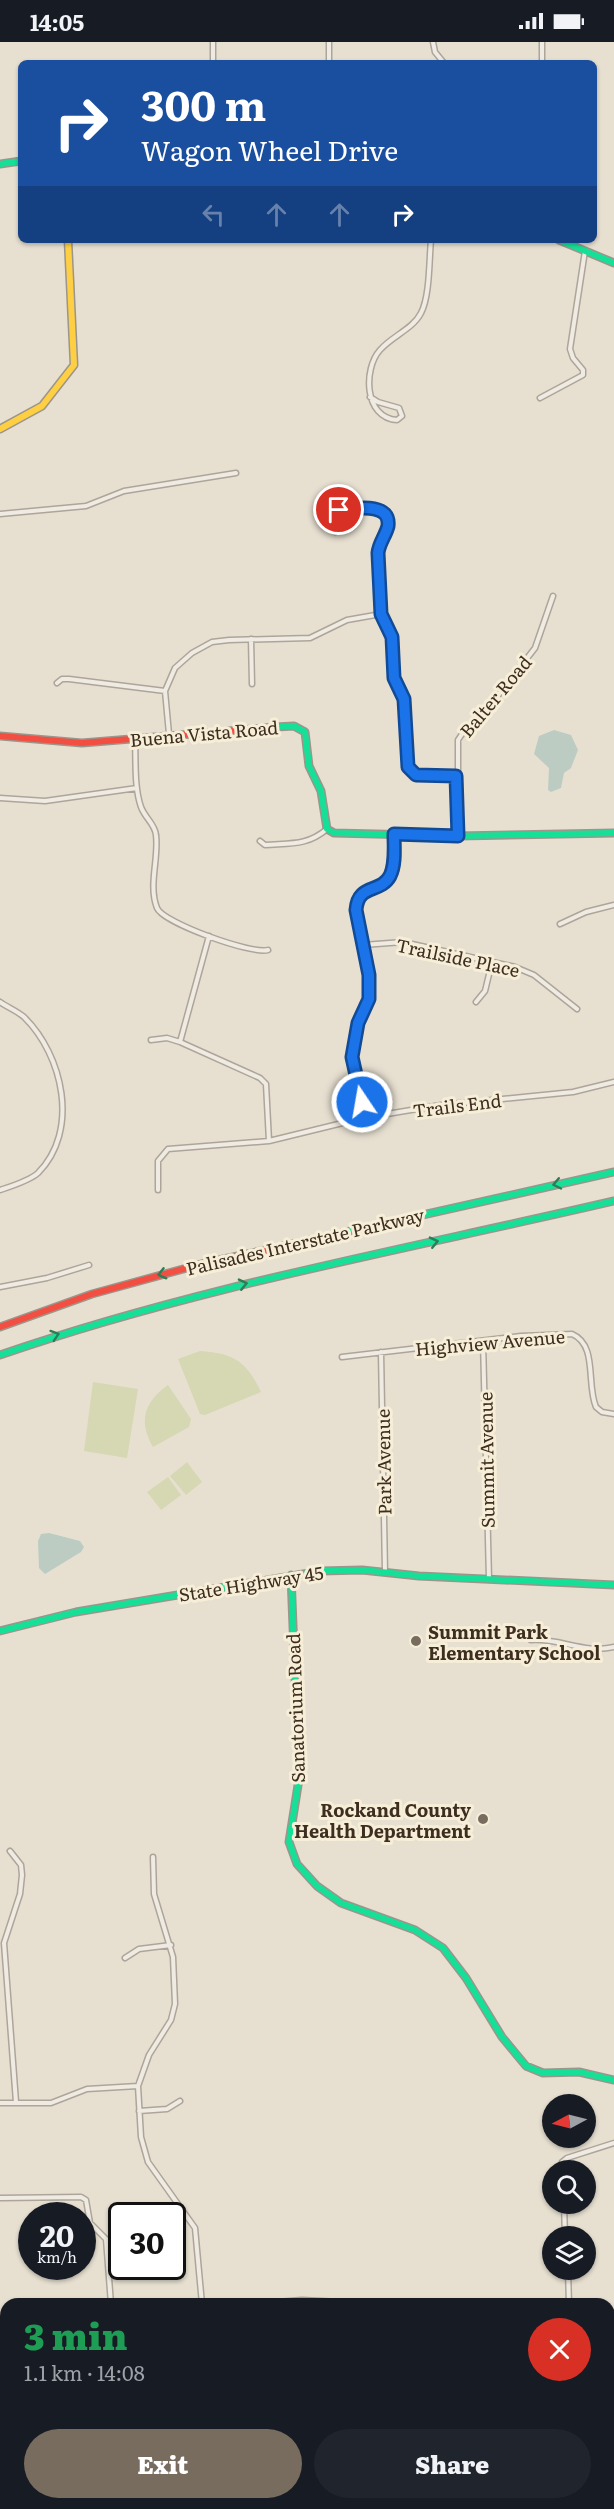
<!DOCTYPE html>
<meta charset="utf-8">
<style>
body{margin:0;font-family:Literata,serif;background:#20242c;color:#f1f3f6;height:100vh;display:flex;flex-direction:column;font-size:22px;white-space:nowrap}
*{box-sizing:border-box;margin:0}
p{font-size:20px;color:#9ea1a6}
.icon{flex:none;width:33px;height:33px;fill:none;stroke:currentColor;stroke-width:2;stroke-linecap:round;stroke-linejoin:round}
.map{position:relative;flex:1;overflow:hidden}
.sheet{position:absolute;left:0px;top:2256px;width:615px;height:212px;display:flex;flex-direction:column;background:#171b24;border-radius:18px 18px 0 0;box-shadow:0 2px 4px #0004}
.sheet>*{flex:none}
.banner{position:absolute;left:18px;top:18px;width:579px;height:183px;border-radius:9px;box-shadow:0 2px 4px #0004;background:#1a4fa0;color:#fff;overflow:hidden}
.needle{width:39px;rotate:263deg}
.controls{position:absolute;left:542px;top:2052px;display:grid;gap:12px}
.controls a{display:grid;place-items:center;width:54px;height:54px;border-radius:50%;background:#171b24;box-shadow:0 2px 4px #0004;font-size:30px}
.speed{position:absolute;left:18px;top:2160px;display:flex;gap:12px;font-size:30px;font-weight:700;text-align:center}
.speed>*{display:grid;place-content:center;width:78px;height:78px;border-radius:50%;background:#171b24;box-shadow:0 2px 4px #0004;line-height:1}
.speed small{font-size:15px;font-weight:400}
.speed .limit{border:3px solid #111;border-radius:9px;background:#fff;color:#111}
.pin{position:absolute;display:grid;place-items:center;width:51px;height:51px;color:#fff;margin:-26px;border:3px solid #fff;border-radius:50%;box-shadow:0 2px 6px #0007}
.me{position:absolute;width:66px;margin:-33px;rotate:348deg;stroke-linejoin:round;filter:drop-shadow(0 0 4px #0008)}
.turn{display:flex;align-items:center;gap:21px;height:126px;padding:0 24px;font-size:27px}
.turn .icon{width:78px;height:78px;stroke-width:2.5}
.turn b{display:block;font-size:42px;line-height:51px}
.lanes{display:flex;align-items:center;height:57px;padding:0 24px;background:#0003;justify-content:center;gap:30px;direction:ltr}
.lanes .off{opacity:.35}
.round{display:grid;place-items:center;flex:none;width:63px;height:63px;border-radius:32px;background:#20242c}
.head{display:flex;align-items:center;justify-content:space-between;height:102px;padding:0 24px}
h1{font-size:36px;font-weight:800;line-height:45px;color:#1e9e55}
.primary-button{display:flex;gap:12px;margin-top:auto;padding:12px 24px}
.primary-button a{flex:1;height:69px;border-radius:36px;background:#786c5e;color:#fff;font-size:24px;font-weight:800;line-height:69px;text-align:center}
.primary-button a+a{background:#20242c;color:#f1f3f6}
.status{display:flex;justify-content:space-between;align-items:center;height:42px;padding:0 30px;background:#171b24;direction:ltr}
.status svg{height:16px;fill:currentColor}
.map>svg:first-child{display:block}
.green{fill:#d6d7b3}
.water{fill:#bcccc2}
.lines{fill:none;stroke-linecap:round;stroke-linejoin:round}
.stream{stroke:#bcccc2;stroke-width:1.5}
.street-casing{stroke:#ada599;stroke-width:7}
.fast-casing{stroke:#9c958a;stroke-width:9}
.slow-casing{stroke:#9c958a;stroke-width:9}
.jam-casing{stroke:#9c958a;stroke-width:9}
.street{stroke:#efebe3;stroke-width:4}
.fast{stroke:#16e098;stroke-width:6}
.slow{stroke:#ffcf43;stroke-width:6}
.jam{stroke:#f24e42;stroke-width:6}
.oneway{stroke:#2b7e56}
.route-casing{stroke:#114b97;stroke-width:15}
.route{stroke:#1a73e8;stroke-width:10}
.poi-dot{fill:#786c5e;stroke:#f7eed8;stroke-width:2}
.labels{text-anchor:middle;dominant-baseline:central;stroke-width:6;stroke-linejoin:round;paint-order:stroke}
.street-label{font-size:18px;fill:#3d2e20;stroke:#f7eed8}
.poi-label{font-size:18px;font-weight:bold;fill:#3d2e20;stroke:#f7eed8;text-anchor:start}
</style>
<div class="status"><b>14:05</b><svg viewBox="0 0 49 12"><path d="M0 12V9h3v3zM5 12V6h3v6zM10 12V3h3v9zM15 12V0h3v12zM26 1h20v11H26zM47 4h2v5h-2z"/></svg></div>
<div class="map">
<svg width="614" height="2467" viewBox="0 0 614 2467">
<rect width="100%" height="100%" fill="#e7e0d1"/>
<path class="green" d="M 200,1309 C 234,1311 247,1320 261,1350 L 205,1373 L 200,1372 L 178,1317 Z
M 93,1340 L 138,1347 L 127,1416 L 84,1409 Z
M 168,1343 L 191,1377 L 189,1385 L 153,1405 C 138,1379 144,1360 168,1343 Z
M 187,1420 L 202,1440 L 186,1453 L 170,1434 Z
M 168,1435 L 181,1453 L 161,1468 L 147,1450 Z"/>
<path class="water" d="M 554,688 L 571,693 L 578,708 L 571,726 L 564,731 L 561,746 L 551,750 L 548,748 L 549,726 L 534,712 L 539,694 Z
M 49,1491 L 80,1499 L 84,1505 L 81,1510 L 45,1532 L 39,1526 L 38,1499 L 41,1492 Z"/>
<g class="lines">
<path class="stream" d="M 1,2427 L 6,2421"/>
<defs>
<path id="street" d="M 213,0 L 213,21
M 329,0 L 329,21
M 433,0 L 435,10 L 444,21
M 542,0 L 542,21
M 370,355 L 378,360 L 399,366 L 402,374 L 397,378 C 364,376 363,327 380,308 C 392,294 413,287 421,271 C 430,254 429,218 431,198
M 540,356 L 583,333 L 583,328 L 573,316 L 570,307 L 585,209
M 0,472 L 86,464 L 124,449 L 236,431
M 334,472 L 344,473 L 348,478 L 347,486 L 335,490 L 331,479 C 333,475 335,470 339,468 C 349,464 384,465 387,476 C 391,487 379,500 378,511 L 381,572 L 392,595 L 394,637 L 401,647 L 403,657 L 408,725 L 416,733 L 456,733
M 251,597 L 252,642
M 57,641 L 62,637 L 69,637 L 165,649
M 169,692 L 165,649 L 175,626 L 192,611 L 212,600 L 229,598 L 310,596 L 347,578 L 381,572
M 135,697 C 136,719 134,745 141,765 C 145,776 155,782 156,793 C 159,817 148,843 157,866 C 163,881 253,913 268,908
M 0,756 L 45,759 L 137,746
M 458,794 L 458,698 L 462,692 L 475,683 L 535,606 L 553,554
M 260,799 L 265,803 C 290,801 307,804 327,787
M 560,882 L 586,870 L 614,863
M 363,903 L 403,900 L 515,925 L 534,933 L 577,967
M 0,960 C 7,965 17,969 24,975 C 63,1013 80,1089 38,1131 C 29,1139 12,1144 0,1148
M 476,960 L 485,949 L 492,920
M 151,998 L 167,996 L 180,1000 L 260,1036 L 266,1042 L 269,1099
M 180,1000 L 209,894
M 363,1076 L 352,1015 L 358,981 L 369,957 L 369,932 L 355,868 C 358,841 380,852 390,834 C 396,822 394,806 394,793
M 158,1148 L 158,1119 L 168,1107 L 269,1099 L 363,1076 L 441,1063 L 573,1050 L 614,1040
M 0,1245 L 47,1236 L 89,1223
M 483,1299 L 489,1537
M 381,1310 L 385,1530
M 342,1315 L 521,1294 L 572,1292 C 598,1303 586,1342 596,1365 L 602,1370 L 614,1372
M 531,1598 C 560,1596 585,1612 614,1605
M 10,1809 L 21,1823 L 22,1833 L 20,1852 L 4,1901 L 16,2060
M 153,1815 L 154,1852 L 173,1915 L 175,1962 L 171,1978 L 149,2013 L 138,2044 L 141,2095 L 148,2120 L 195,2186 L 202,2262
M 125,1916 L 139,1907 L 171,1903
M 0,2061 L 51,2061 L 87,2047 L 138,2044
M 139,2069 L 167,2067 L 180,2059
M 561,2128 L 562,2120 L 567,2116 L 614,2101
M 0,2156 L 81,2155 L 86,2158 L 90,2181 L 106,2197 L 111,2262
M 564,2162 L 565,2194
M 568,2228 L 569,2262
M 253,2262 L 302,2258 L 377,2262
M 0,2342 L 6,2341
M 420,2462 L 420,2467
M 92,2467 L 95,2462
M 548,2467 L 551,2462"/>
<path id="fast" d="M 0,122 L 21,119
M 559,198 L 614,221
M 276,685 L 294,684 L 305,690 L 309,724 L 321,749 L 327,787 L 334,791 L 458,794 L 614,791
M 293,1202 L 614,1130
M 0,1313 C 200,1244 408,1207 614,1159
M 291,1533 L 299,1737 L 289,1800 L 297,1822 L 317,1844 L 341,1861 L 415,1888 L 443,1906 L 466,1936 L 502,1995 L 526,2024 L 543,2031 L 579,2030 L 614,2038
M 0,1589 L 76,1570 L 321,1529 L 362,1528 L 419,1534 L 614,1543"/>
<path id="slow" d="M 0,387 L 42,364 L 74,323 L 68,198"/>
<path id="jam" d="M 0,694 L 82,701 L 276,685
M 0,1285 L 92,1252 L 205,1221 L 293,1202"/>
</defs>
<use href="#street" class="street-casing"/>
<use href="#fast" class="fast-casing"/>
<use href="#slow" class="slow-casing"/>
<use href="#jam" class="jam-casing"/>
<use href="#street" class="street"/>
<use href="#fast" class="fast"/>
<use href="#slow" class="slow"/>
<use href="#jam" class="jam"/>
</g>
<defs><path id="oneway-chevron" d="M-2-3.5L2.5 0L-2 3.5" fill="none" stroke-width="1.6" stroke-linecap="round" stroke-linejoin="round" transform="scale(1.5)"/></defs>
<g class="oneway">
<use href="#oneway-chevron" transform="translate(557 1142) rotate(168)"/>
<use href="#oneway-chevron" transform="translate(434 1200) rotate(-13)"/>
<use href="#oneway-chevron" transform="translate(162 1232) rotate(165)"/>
<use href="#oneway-chevron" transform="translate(243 1242) rotate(-13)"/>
<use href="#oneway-chevron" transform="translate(55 1293) rotate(-18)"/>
</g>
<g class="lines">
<defs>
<path id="route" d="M 339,468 C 353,467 391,459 388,484 C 386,493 379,501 378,511 L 381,572 L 392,595 L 394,636 L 404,657 L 408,725 L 416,733 L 456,734 L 458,794 L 394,792 C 394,805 396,822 390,834 C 380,852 358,841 356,868 L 369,933 L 369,957 L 358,981 L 352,1015 L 362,1060"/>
</defs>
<use href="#route" class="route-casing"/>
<use href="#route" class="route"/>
</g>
<g class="poi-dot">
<circle cx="416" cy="1599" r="6"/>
<circle cx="483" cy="1777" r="6"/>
</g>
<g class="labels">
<g class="street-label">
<text transform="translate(495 654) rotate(-50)">Balter Road</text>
<text transform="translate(204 691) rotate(-5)">Buena Vista Road</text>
<text transform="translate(458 915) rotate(12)">Trailside Place</text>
<text transform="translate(457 1063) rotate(-7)">Trails End</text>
<text transform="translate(305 1199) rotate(-13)">Palisades Interstate Parkway</text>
<text transform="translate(490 1300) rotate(-5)">Highview Avenue</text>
<text transform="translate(486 1418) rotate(-91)">Summit Avenue</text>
<text transform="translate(383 1420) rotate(-91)">Park Avenue</text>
<text transform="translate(251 1541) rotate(-9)">State Highway 45</text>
<text transform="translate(295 1666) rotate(-92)">Sanatorium Road</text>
</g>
<g class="poi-label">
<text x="428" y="1589">Summit Park<tspan x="428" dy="21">Elementary School</tspan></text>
<text x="471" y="1767" text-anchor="end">Rockand County<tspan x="471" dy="21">Health Department</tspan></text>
</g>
</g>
</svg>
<div class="controls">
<a><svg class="needle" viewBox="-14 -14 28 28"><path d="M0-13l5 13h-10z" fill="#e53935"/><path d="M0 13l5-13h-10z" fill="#9ea1a6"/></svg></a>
<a><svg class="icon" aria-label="search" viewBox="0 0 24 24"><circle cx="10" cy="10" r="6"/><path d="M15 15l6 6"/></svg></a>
<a><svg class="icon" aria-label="layers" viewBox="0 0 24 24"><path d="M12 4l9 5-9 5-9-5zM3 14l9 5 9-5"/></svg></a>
</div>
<div class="speed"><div>20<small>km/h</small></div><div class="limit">30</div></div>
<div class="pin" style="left:339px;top:468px;background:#d93025"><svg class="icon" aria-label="arrive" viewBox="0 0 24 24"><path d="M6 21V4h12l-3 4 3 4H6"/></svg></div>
<svg class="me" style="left:362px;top:1060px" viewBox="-20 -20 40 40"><circle r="17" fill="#1a73e8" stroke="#fff" stroke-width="3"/><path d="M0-11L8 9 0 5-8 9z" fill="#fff"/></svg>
<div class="banner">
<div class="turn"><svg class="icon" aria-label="right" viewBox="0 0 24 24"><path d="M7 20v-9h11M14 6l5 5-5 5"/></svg><div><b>300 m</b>Wagon Wheel Drive</div></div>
<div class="lanes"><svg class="icon off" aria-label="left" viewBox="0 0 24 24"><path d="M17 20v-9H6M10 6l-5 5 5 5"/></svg><svg class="icon off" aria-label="ahead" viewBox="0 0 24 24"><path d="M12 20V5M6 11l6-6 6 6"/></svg><svg class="icon off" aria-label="ahead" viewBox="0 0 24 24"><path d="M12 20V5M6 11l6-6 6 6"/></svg><svg class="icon" aria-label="right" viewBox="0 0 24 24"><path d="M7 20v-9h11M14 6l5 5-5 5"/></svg></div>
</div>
<section class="sheet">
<div class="head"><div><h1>3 min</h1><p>1.1 km · 14:08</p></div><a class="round" style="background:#d93025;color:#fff"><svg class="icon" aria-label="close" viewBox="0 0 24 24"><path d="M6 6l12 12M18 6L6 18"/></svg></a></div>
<div class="primary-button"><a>Exit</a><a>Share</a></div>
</section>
</div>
